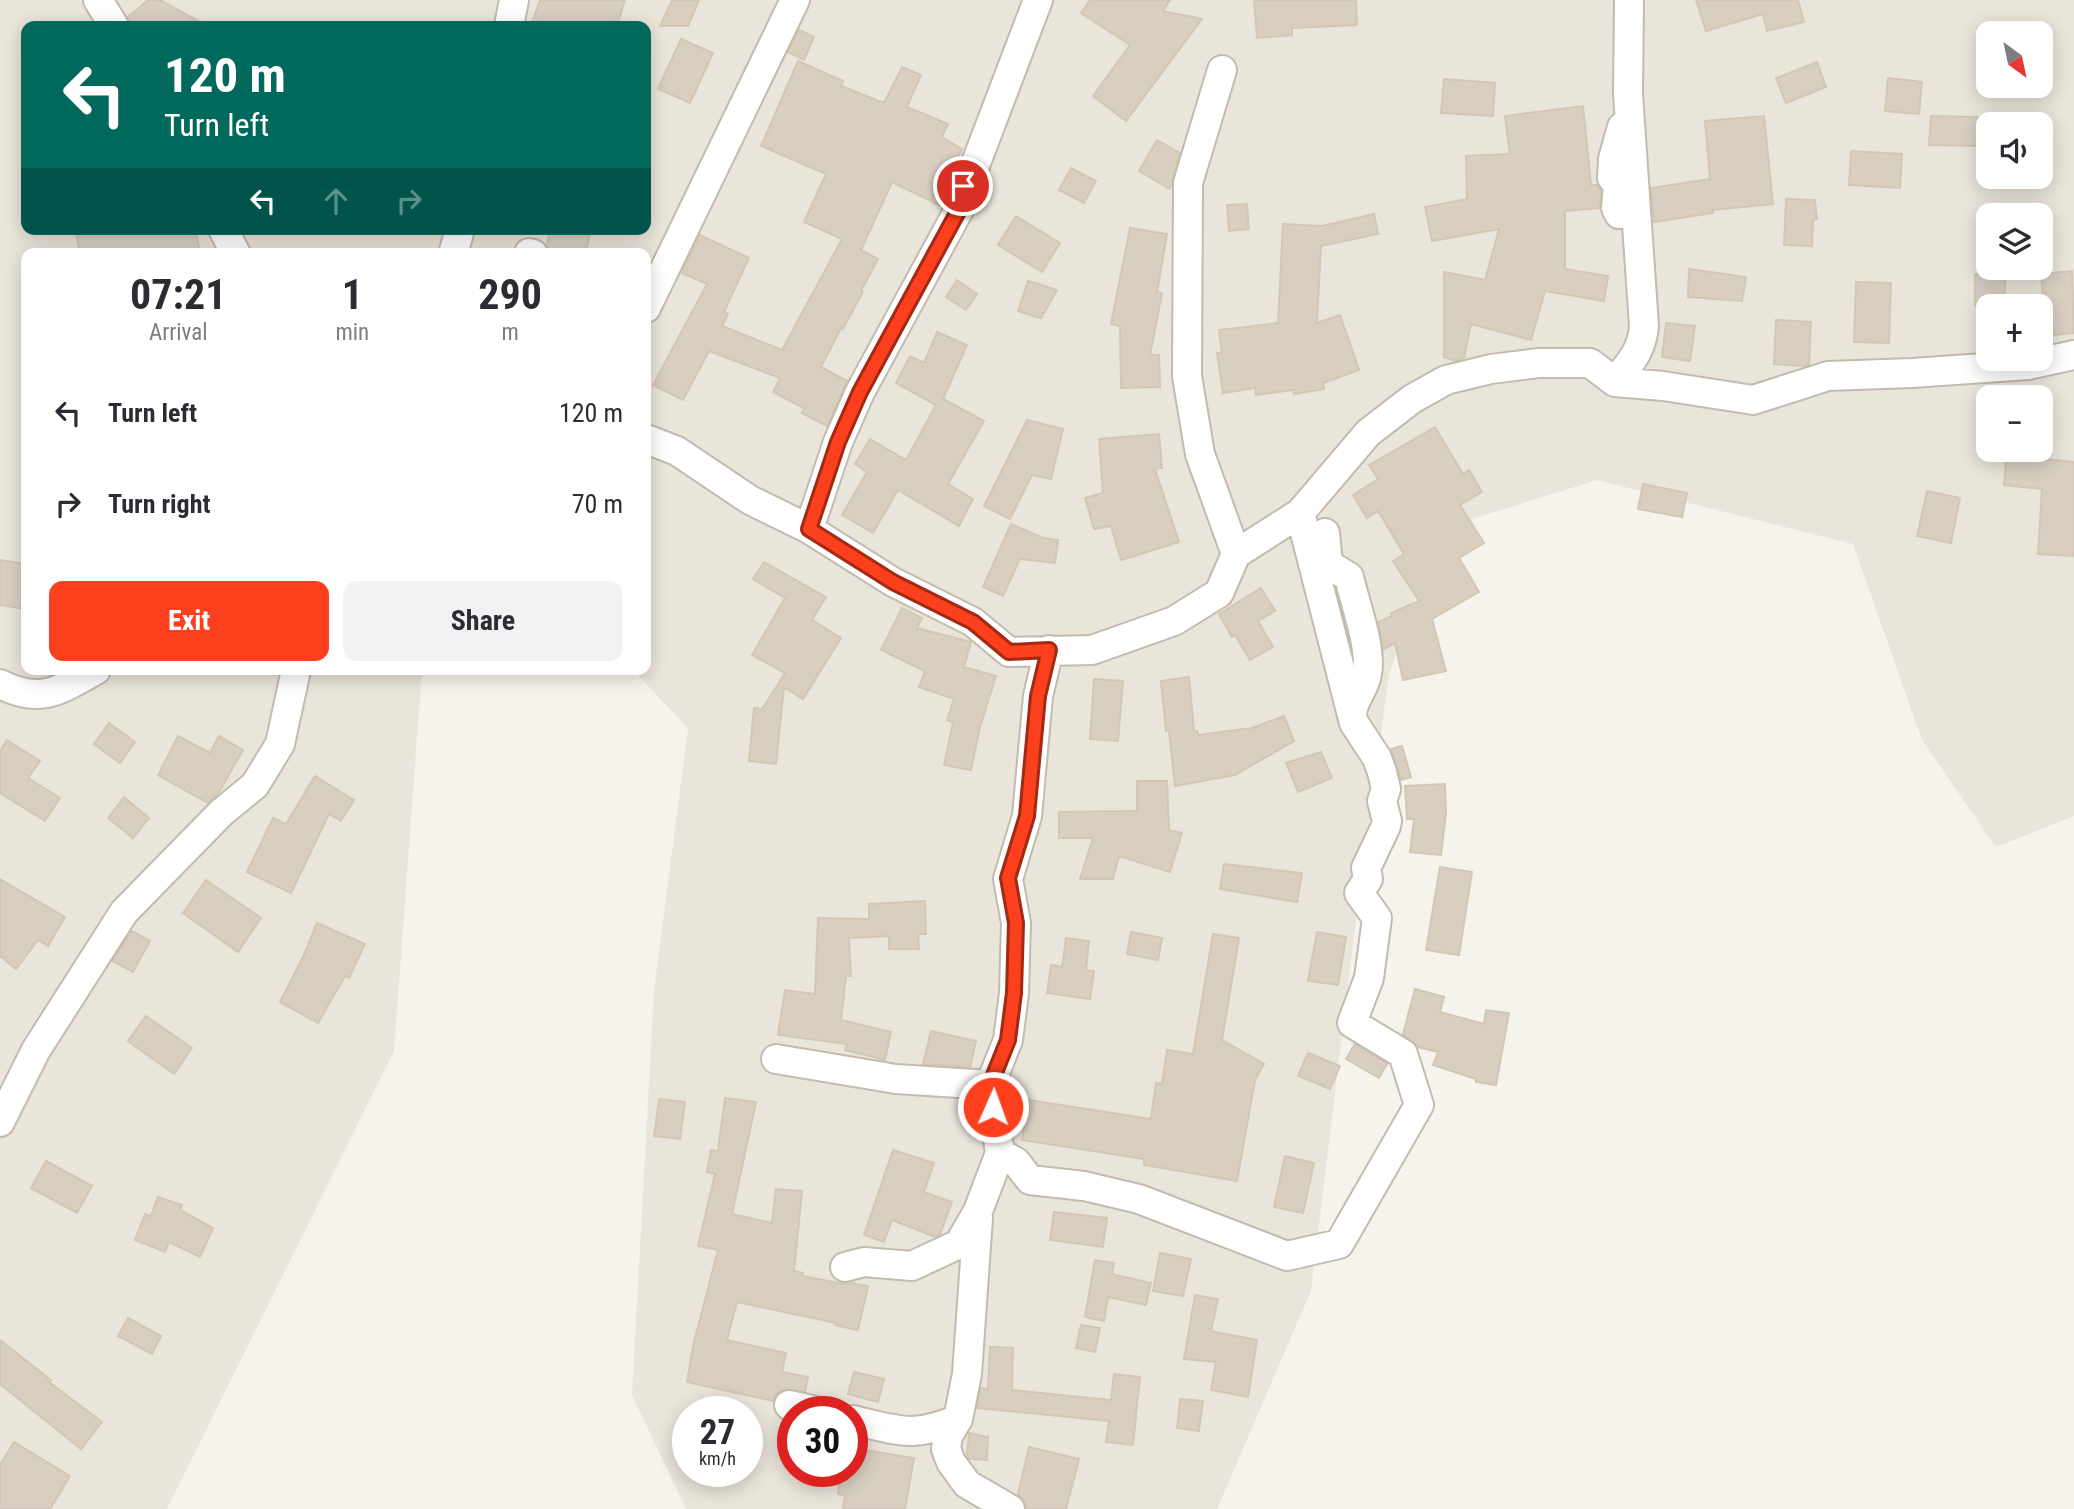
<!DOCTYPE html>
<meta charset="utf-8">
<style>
body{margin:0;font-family:"Roboto Condensed",sans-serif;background:#f2f2f3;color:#2b2b33;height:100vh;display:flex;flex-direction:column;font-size:26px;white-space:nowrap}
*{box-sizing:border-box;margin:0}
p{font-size:23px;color:#7c7c81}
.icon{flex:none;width:38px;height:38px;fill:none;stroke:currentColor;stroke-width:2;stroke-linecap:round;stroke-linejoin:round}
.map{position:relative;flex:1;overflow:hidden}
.side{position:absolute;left:21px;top:248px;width:630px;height:427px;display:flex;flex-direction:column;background:#fff;border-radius:14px;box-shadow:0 4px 18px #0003}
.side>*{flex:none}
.guide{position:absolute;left:21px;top:21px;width:630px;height:214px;border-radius:14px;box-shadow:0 4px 18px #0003;background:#00695c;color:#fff;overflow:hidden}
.needle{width:46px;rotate:147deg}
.controls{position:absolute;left:1976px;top:21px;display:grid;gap:14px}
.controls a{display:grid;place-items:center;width:77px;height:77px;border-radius:14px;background:#fff;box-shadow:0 4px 18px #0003;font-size:35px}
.speed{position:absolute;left:672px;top:1396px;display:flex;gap:14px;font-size:35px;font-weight:700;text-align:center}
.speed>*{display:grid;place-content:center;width:91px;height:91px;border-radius:50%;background:#fff;box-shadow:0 4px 18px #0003;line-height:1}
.speed small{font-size:18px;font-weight:400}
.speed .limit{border:10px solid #d22;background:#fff;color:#111}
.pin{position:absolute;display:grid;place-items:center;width:60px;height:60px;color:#fff;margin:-30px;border:4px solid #fff;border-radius:50%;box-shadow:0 2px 7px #0007}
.me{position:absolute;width:77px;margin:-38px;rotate:2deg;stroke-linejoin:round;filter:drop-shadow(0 0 5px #0008)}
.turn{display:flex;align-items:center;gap:24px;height:147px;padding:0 28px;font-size:32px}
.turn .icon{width:91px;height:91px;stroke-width:2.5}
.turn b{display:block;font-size:49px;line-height:60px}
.lanes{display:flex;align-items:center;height:66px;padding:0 28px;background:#0003;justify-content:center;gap:35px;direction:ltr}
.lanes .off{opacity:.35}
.eta{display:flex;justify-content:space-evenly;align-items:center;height:119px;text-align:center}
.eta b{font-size:42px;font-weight:700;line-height:49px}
.action{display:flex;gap:14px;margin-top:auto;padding:14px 28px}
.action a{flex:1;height:80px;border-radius:14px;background:#fc3f1d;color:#fff;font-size:28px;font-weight:700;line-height:80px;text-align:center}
.action a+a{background:#f2f2f3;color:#2b2b33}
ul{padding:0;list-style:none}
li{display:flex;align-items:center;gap:21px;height:91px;padding:0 28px}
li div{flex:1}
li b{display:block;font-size:26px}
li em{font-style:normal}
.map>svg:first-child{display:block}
.residential{fill:#eae5da;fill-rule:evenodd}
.building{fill:#d8cfc1;stroke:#d3c7b4;stroke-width:2}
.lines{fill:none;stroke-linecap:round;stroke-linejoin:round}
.minor-casing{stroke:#c2bbae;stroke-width:32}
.minor{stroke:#fff;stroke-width:28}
.route-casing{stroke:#a42913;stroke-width:18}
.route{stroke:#fc3f1d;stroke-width:12}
</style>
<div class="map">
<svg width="2074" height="1509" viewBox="0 0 2074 1509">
<rect width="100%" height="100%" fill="#f6f3ec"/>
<path class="residential" d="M 0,0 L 2074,0 L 2074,816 L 1996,847 L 1922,740 L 1853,544 L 1597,480 L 1440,529 L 1389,674 L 1353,944 L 1311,1291 L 1217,1509 L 686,1509 L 632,1395 L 654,991 L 688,728 L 633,670 L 646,670 L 646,254 L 26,254 L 26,670 L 422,670 L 394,1051 L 167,1509 L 0,1509 ZM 26,26 L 646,26 L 646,229 L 26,229 ZM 1988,33 L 2040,33 L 2040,86 L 1988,86 ZM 1988,124 L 2040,124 L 2040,177 L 1988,177 ZM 1988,215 L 2040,215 L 2040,268 L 1988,268 ZM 1988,306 L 2040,306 L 2040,359 L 1988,359 ZM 1988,397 L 2040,397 L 2040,450 L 1988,450 ZM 688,1412 L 747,1412 L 747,1472 L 688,1472 ZM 793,1412 L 852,1412 L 852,1472 L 793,1472 Z"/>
<path class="building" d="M 148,0 L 160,0 L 207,26 L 131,26 L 128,17 Z
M 540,0 L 625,0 L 617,26 L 531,26 Z
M 672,0 L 699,0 L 688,26 L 660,26 Z
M 1090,0 L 1170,0 L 1163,11 L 1202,19 L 1126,121 L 1093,96 L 1130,45 L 1081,13 Z
M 1254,0 L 1356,0 L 1357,25 L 1292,28 L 1292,35 L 1257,38 Z
M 1696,0 L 1798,0 L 1804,22 L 1767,31 L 1763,14 L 1706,31 Z
M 799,30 L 814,37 L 804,60 L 788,52 Z
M 681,39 L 713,53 L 690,103 L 658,89 Z
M 798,61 L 843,81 L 841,86 L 884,103 L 902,67 L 921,75 L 907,107 L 948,124 L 942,137 L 962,149 L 946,175 L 949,177 L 939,205 L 892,182 L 861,250 L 878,259 L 861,291 L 863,292 L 843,329 L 841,328 L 821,367 L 847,381 L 827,426 L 802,413 L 804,408 L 773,392 L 780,378 L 709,351 L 683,400 L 653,385 L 707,284 L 682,273 L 700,235 L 749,258 L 724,312 L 728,314 L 722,326 L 782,350 L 842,239 L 804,222 L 826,174 L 761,146 Z
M 1817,62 L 1826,87 L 1786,103 L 1776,78 Z
M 1888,78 L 1922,82 L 1919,114 L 1885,111 Z
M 1444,79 L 1495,83 L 1493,116 L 1441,113 Z
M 1583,106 L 1591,185 L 1598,185 L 1601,191 L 1600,208 L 1565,211 L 1565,269 L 1608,276 L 1604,301 L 1545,291 L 1531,340 L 1471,324 L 1464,358 L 1455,361 L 1444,357 L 1444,272 L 1485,280 L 1499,229 L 1432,241 L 1425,207 L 1467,199 L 1466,156 L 1510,154 L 1505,116 Z
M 1764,116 L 1773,204 L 1712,210 L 1713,213 L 1654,222 L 1651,188 L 1710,179 L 1705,121 Z
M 1931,116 L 1978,117 L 1977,146 L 1929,145 Z
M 1157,140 L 1180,153 L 1170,189 L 1139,171 Z
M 1851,151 L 1902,154 L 1900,188 L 1849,185 Z
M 1071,168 L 1096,181 L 1084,203 L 1059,190 Z
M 1786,199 L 1815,200 L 1817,219 L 1813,220 L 1812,246 L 1784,245 Z
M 1247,204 L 1249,229 L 1229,231 L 1227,205 Z
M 1374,214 L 1378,234 L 1321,246 L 1317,323 L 1340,315 L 1359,370 L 1323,383 L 1324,389 L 1294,394 L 1293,390 L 1256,395 L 1255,388 L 1223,393 L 1217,353 L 1222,353 L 1219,330 L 1278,323 L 1283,224 L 1322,226 Z
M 1016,216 L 1060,243 L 1042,272 L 998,245 Z
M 1130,228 L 1167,234 L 1157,292 L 1162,293 L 1150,355 L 1159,355 L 1160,387 L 1121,388 L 1120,326 L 1111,324 Z
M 75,229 L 196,229 L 200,254 L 80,254 Z
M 550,229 L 590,232 L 586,254 L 549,250 L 547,246 Z
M 1689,269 L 1746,277 L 1742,301 L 1688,297 Z
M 2072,271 L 2074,333 L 2046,336 L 2041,274 Z
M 1975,274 L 2005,275 L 2005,306 L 1975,306 Z
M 957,280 L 977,294 L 966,310 L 946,297 Z
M 1028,281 L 1057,290 L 1041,318 L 1018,311 Z
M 1856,282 L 1891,283 L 1889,343 L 1854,342 Z
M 1776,320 L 1811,322 L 1809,365 L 1803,366 L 1774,364 Z
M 1666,323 L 1695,326 L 1690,361 L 1662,357 Z
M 937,332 L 967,345 L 943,399 L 984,421 L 948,484 L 973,499 L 959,526 L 898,490 L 873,533 L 842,515 L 867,472 L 855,464 L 870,439 L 906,460 L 936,405 L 896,383 L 910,356 L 924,363 Z
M 1027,420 L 1063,429 L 1051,479 L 1032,475 L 1010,519 L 984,506 Z
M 1435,427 L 1463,474 L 1469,470 L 1482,492 L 1460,505 L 1484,543 L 1459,558 L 1479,592 L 1432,619 L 1446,671 L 1403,680 L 1395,643 L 1384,649 L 1378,622 L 1392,616 L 1391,613 L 1419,601 L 1393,561 L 1404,554 L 1378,511 L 1367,518 L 1353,495 L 1378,479 L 1369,465 Z
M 1159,434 L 1162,468 L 1155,469 L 1179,542 L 1121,560 L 1111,526 L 1094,529 L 1085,498 L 1103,493 L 1099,439 Z
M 2007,450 L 2037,450 L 2036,458 L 2074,462 L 2074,556 L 2038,554 L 2042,489 L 2004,485 Z
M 1643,484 L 1687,493 L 1682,517 L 1638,509 Z
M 1927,491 L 1960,498 L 1951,543 L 1917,536 Z
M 1011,524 L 1043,538 L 1058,540 L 1055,563 L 1020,559 L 1003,596 L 983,587 Z
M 0,560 L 26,564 L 26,609 L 0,605 Z
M 764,562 L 826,597 L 812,620 L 841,638 L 803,699 L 784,687 L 776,764 L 749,761 L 754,708 L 762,709 L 785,673 L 752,655 L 785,598 L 753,579 Z
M 1261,588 L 1275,611 L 1258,621 L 1273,647 L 1250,660 L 1235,635 L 1232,637 L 1219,614 Z
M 902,608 L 922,618 L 917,628 L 971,642 L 964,667 L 996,676 L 980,727 L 971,770 L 944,765 L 953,722 L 947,720 L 954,699 L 919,687 L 925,671 L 881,650 Z
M 1189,677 L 1194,731 L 1197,731 L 1198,735 L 1252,728 L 1284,716 L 1294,741 L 1235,775 L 1175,786 L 1169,731 L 1166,731 L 1161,681 Z
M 1094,679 L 1123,681 L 1118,741 L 1090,739 Z
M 109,723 L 135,742 L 120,763 L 94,744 Z
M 178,736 L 210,753 L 219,736 L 243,750 L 218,794 L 208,803 L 158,775 Z
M 7,740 L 40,761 L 28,778 L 60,798 L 45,821 L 0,793 L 0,751 Z
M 1402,746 L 1411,777 L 1401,780 L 1391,749 Z
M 1321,752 L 1332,778 L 1298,792 L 1286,763 Z
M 315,776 L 354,800 L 341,821 L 329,814 L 291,893 L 247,872 L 273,818 L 286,824 Z
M 1137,781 L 1167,781 L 1169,830 L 1182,833 L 1170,872 L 1119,856 L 1113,879 L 1080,879 L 1093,838 L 1059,838 L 1059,812 L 1137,811 Z
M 1445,784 L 1446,813 L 1441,855 L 1410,852 L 1414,819 L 1407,819 L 1405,786 Z
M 124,797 L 149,818 L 133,838 L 108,818 Z
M 1224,864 L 1302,873 L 1297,902 L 1220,889 Z
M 1440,867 L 1472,872 L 1459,955 L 1426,950 Z
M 0,879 L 65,917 L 48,946 L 38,940 L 16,969 L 0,956 Z
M 206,880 L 261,918 L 238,952 L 183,913 Z
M 925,901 L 926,934 L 918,934 L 919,949 L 889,949 L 889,936 L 849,938 L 851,976 L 846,976 L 841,1020 L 891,1032 L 885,1060 L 845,1050 L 847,1044 L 778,1035 L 785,990 L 815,994 L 818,918 L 869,919 L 869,904 Z
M 317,923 L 365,944 L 349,978 L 345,976 L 318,1023 L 280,1002 L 303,957 Z
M 132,931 L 150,941 L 133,972 L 112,961 Z
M 1131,932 L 1162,938 L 1158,960 L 1127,954 Z
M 1317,932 L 1346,937 L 1338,985 L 1308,981 Z
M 1213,934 L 1239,938 L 1222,1040 L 1264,1064 L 1255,1080 L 1237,1181 L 1144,1165 L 1144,1159 L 1022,1140 L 1028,1100 L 1151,1119 L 1156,1083 L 1162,1084 L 1167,1050 L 1193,1054 Z
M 1066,938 L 1089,941 L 1086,970 L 1094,971 L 1090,999 L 1047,993 L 1051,965 L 1062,967 Z
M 1415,989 L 1444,997 L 1440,1012 L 1484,1024 L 1486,1010 L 1509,1013 L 1496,1085 L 1476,1082 L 1476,1079 L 1433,1065 L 1438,1052 L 1417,1047 L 1403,1034 Z
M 146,1016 L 192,1048 L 174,1074 L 128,1041 Z
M 931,1031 L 976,1041 L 970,1067 L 923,1064 Z
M 1355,1044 L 1387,1064 L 1379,1078 L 1346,1059 Z
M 1308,1053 L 1340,1066 L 1330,1089 L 1298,1076 Z
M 725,1098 L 756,1102 L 732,1214 L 772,1223 L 776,1189 L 802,1191 L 794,1271 L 803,1273 L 802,1276 L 844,1284 L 851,1283 L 868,1286 L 858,1330 L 835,1325 L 836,1323 L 737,1302 L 727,1340 L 786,1353 L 782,1372 L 808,1377 L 805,1392 L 785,1389 L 777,1393 L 773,1401 L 687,1382 L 693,1346 L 718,1250 L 698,1246 L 715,1174 L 707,1172 L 711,1150 L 718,1151 Z
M 659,1099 L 685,1102 L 680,1139 L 654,1136 Z
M 893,1150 L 934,1163 L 924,1192 L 952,1202 L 940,1234 L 935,1237 L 892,1220 L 884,1242 L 864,1235 Z
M 1285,1156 L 1314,1163 L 1303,1213 L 1274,1207 Z
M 46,1161 L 92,1186 L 77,1213 L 31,1188 Z
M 158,1197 L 182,1205 L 180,1210 L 213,1228 L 200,1257 L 169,1242 L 165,1252 L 135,1240 L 145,1214 L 151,1216 Z
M 1054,1212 L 1107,1218 L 1103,1247 L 1050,1240 Z
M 1160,1253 L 1191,1259 L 1183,1296 L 1153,1291 Z
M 1095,1260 L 1114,1263 L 1112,1274 L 1151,1283 L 1146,1305 L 1108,1297 L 1104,1321 L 1085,1317 Z
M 1195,1295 L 1218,1299 L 1211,1331 L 1257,1340 L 1248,1397 L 1211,1390 L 1216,1362 L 1184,1359 Z
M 128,1318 L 161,1336 L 152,1354 L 118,1336 Z
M 1081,1325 L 1100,1328 L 1095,1352 L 1076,1348 Z
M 0,1340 L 51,1380 L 49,1382 L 102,1422 L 81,1449 L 0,1384 Z
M 990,1347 L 1013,1348 L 1012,1390 L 1111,1400 L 1114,1374 L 1140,1377 L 1133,1445 L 1106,1442 L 1109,1421 L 977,1408 L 981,1388 L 988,1389 Z
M 854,1372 L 884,1379 L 878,1402 L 848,1394 Z
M 1180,1399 L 1203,1401 L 1199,1431 L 1177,1428 Z
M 969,1433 L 988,1437 L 987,1460 L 969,1459 L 967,1455 Z
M 14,1442 L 70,1476 L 50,1509 L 0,1509 L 0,1465 Z
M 1029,1447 L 1079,1459 L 1066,1509 L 1027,1509 L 1024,1500 L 1018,1494 Z
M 852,1448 L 914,1458 L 905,1509 L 843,1509 L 845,1495 L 838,1494 L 841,1472 L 852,1472 Z"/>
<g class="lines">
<defs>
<path id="minor" d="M 98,0 L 114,26
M 509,26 L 514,0
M 1222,70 L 1188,183 L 1187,376 L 1200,454 L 1236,554
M 1619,214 L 1616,208 L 1618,185 L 1612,178 L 1613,159 L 1622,127
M 223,229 L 236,254
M 529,253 L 533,254
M 453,254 L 460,229
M 646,308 L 795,0
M 1615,382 C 1630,363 1642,351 1644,326 L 1628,94 L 1629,0
M 646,439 L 677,451 L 750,500 L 809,529 L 893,582 L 973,622 L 1009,652 L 1092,650 L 1174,621 L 1219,593 L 1236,554 L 1300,513 L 1368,433 L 1412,399 L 1446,380 L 1491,369 L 1538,363 L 1590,363 L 1615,382 L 1663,386 L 1753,400 L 1828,376 L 1912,373 L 2028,365 L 2074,355
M 809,529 L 838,442 L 860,392 L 961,206 L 963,186 L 974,168 L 1038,0
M 1325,533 L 1328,564 L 1349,577 C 1355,604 1372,647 1367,674 C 1365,689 1352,700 1352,715
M 0,684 C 41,705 59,690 96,670
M 776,1059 L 896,1079 L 990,1085
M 0,1122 L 36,1050 L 124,912 L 221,813 L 255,785 L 280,744 L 296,670
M 1000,1153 L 1016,1162 L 1030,1180 L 1084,1186 L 1139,1199 L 1287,1256 L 1339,1244 L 1419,1105 L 1403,1054 L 1352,1023 L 1369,978 L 1377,918 L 1359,893 L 1368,879 L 1366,868 L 1386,826 L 1387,821 L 1382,801 L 1386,789 L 1382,772 L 1377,758 L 1354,723 L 1300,513
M 978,1218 L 967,1374 L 958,1419 L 948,1436 L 946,1449 L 951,1462 L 967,1484 L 1010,1509
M 845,1267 L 864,1262 L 912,1266 L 959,1244 L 978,1211 L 1000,1153 L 990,1085 L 1008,1040 L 1014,993 L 1016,923 L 1008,879 L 1027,816 L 1038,696 L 1049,650
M 789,1405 L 821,1412
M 852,1420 C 898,1430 912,1439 958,1419"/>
</defs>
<use href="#minor" class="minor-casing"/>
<use href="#minor" class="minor"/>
</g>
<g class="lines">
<defs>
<path id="route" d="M 963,186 L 961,206 L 860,392 L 838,442 L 809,529 L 893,582 L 973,622 L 1009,652 L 1049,650 L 1038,696 L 1027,816 L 1008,878 L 1016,923 L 1014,993 L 1008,1040 L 990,1085 L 993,1107"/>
</defs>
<use href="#route" class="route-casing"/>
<use href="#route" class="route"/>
</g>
</svg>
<div class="controls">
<a><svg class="needle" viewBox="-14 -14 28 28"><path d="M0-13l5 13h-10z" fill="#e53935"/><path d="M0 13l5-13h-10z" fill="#7c7c81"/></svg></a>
<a><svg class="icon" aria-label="sound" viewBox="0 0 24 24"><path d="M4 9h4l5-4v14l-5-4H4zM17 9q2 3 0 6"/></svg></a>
<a><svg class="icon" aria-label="layers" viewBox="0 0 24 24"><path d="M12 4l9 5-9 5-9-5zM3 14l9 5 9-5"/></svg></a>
<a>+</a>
<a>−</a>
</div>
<div class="speed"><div>27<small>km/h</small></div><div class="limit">30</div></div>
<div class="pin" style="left:963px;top:186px;background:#d93025"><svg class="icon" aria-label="arrive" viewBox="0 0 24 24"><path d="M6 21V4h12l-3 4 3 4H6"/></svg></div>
<svg class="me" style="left:993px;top:1107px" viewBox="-20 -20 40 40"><circle r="17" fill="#fc3f1d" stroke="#fff" stroke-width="3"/><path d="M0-11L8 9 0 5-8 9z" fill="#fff"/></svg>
<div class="guide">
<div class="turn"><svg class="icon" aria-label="left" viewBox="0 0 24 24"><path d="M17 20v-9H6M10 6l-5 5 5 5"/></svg><div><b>120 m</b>Turn left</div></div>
<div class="lanes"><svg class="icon" aria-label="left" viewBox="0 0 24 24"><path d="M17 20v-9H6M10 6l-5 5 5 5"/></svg><svg class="icon off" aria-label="ahead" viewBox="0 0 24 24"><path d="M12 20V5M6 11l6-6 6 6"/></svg><svg class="icon off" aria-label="right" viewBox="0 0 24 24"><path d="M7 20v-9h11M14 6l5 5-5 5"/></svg></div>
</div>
<section class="side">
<div class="eta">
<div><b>07:21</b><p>Arrival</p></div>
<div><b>1</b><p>min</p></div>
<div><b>290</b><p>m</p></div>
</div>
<ul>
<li><svg class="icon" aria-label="left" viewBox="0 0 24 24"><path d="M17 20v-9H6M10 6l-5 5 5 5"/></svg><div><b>Turn left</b></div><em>120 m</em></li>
<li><svg class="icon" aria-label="right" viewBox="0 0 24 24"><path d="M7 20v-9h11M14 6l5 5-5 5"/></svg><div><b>Turn right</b></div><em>70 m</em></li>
</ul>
<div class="action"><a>Exit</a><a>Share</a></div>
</section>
</div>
